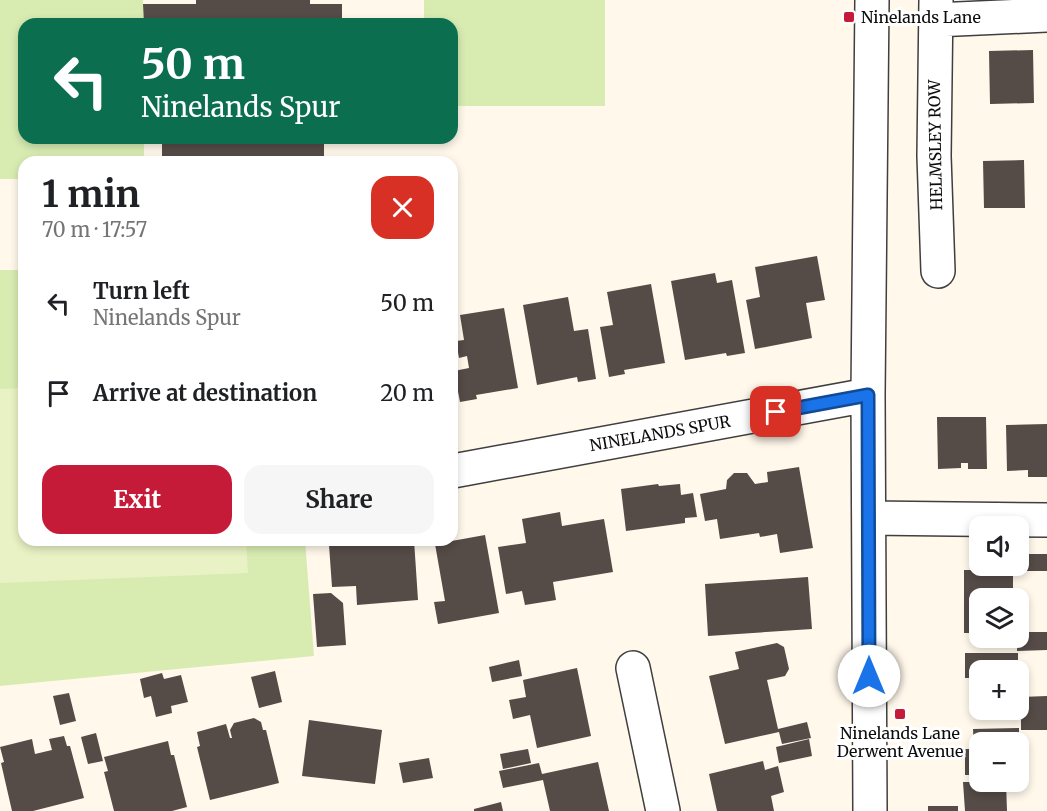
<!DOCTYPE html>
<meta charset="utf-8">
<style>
body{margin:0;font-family:Merriweather,serif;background:#f6f6f6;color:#202124;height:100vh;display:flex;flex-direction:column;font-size:22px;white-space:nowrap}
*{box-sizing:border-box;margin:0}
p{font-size:20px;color:#757577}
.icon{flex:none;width:33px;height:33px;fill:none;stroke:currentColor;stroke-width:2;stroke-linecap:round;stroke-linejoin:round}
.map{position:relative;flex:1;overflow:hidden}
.drawer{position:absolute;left:18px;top:156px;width:440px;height:390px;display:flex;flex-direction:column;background:#fff;border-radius:18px;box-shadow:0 3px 9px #0003}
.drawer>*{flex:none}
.guide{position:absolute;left:18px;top:18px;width:440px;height:126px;border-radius:18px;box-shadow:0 3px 9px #0003;background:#0b6e4f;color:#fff;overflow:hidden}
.fabs{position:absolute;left:969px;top:516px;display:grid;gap:12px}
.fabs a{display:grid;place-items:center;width:60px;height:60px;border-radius:12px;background:#fff;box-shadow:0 3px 9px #0003;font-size:30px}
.pin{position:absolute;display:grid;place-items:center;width:51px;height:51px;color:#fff;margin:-26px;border-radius:12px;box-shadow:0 3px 9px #0006}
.me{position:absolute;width:66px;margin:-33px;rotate:0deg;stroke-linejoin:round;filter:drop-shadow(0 0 4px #0008)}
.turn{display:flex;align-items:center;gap:21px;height:126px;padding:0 24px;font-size:27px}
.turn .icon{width:78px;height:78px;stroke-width:2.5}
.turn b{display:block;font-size:42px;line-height:51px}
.round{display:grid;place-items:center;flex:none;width:63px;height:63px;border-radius:18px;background:#f6f6f6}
.summary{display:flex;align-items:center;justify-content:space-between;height:102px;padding:0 24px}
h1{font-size:36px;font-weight:700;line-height:45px}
.action{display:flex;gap:12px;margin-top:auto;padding:12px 24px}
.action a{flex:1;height:69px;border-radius:18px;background:#c51b39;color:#fff;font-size:24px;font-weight:700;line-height:69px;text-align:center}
.action a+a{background:#f6f6f6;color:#202124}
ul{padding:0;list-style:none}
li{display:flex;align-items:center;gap:18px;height:90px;padding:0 24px}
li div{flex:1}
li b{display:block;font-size:22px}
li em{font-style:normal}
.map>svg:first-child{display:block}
.green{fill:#d8ecb2}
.pitch{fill:#e9f2c4}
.building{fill:#554b47}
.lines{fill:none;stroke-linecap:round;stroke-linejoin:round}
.minor-casing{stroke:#3f3f3f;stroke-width:36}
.minor{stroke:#fff;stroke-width:33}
.route-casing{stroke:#114b97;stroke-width:15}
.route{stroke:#1a73e8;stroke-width:10}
.poi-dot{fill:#c51b39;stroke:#fff;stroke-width:2}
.labels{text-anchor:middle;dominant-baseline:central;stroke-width:6;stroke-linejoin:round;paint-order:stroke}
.poi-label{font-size:16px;fill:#0c0c0c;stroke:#fff;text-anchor:start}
.street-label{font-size:16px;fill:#0c0c0c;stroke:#fff}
</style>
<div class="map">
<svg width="1047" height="811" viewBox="0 0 1047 811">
<rect width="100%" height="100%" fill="#fff8eb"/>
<path class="green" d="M 0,0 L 143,0 L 144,24 L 24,24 L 24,138 L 144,138 L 144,162 L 24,162 L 24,179 L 0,179 Z
M 424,0 L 605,0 L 605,106 L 452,106 L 452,24 L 424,24 Z
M 0,270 L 24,270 L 24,540 L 305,540 L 314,656 L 0,686 Z"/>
<path class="pitch" d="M 24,388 L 24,540 L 246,540 L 248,573 L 0,583 L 0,389 Z"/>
<path class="building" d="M 196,0 L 310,0 L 310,4 L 342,4 L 342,24 L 144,24 L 143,4 L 196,4 Z
M 1033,50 L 1034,103 L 990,104 L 989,51 Z
M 162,138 L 324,138 L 324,162 L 162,162 Z
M 1024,160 L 1025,208 L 984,208 L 983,161 Z
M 817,256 L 825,300 L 806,303 L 812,338 L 755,349 L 746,300 L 760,297 L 755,267 Z
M 715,273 L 717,283 L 732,280 L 745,353 L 727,356 L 726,353 L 685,360 L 671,281 Z
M 651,284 L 665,363 L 624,370 L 625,374 L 609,377 L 600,327 L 613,325 L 607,292 Z
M 568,297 L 574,331 L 588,329 L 596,379 L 578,382 L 577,377 L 537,385 L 523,305 Z
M 504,308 L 518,388 L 476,395 L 477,399 L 460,402 L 454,371 L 469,368 L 467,356 L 459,358 L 456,341 L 464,340 L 460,315 Z
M 937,417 L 986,417 L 987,469 L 968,469 L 968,463 L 961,463 L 961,468 L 938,469 Z
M 1047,424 L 1047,477 L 1028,477 L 1028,470 L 1007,471 L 1006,425 Z
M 799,467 L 813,548 L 780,553 L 777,534 L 760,537 L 759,533 L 720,539 L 717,519 L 705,521 L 700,494 L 726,489 L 727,480 L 734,473 L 747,473 L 755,484 L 768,482 L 767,472 Z
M 658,484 L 659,486 L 680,484 L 681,495 L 693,493 L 697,517 L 685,518 L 685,523 L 626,531 L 621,489 Z
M 560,512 L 562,526 L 604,519 L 613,572 L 553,582 L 556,600 L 525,605 L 522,591 L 506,594 L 498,547 L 526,543 L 522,519 Z
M 485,535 L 499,613 L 438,624 L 434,602 L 445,601 L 435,544 Z
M 344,540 L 414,540 L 418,600 L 357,605 L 356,586 L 332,587 L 329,545 Z
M 1018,554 L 1047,554 L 1047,571 L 1018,571 Z
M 964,570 L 1013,570 L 1013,598 L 980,598 L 980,633 L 964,633 Z
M 808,577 L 812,629 L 708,636 L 705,584 Z
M 331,593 L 343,603 L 346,645 L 317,647 L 313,594 Z
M 1018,632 L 1047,632 L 1047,650 L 1017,651 Z
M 777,643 L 784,647 L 789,669 L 785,676 L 767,680 L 778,729 L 807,722 L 811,738 L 782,744 L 779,732 L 725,744 L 709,676 L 739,669 L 735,652 Z
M 965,653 L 1018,653 L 1018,670 L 980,670 L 980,699 L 973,699 L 973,678 L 965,678 Z
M 519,660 L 522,676 L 492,682 L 489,667 Z
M 577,668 L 591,736 L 537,748 L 530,715 L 513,719 L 509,700 L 526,697 L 523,680 Z
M 275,671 L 282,702 L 259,708 L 251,677 Z
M 162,673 L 164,679 L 181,675 L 188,702 L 171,706 L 172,713 L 156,717 L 151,696 L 144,698 L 140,679 Z
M 69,693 L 76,721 L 60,725 L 53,696 Z
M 1047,696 L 1047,730 L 1021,730 L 1021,697 Z
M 254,718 L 261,722 L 263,730 L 266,730 L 279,783 L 210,800 L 197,747 L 200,746 L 197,732 L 226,724 L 230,738 L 232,738 L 230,730 L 234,723 Z
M 309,720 L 382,730 L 375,784 L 302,776 Z
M 1019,728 L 1019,742 L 980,742 L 980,775 L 965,775 L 965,749 L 974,749 L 973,729 Z
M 96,733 L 103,761 L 88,764 L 81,737 Z
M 64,736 L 67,746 L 70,746 L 84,798 L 33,811 L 12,811 L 1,763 L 4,762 L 0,747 L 32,739 L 35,754 L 52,750 L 49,739 Z
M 809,739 L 812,756 L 779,763 L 776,747 Z
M 168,741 L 171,755 L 174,755 L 187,807 L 172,811 L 114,811 L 104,772 L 108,771 L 104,757 Z
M 528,749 L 531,763 L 503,769 L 500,754 Z
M 429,758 L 433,778 L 403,783 L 399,763 Z
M 763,761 L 765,770 L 778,766 L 784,792 L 771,796 L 774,811 L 717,811 L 709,774 Z
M 598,762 L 609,811 L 550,811 L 543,780 L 503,788 L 499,771 L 539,763 L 542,774 Z
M 963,782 L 1006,782 L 1007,811 L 965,811 Z
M 501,802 L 503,811 L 474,811 L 474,809 Z
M 928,806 L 958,806 L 958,811 L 928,811 Z"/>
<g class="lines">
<defs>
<path id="minor" d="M 936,0 L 934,156 L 938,271
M 935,20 L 1047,15
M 453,471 L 868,395
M 869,518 L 1047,520
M 633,668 L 663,811
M 870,811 L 868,395 L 872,0"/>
</defs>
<use href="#minor" class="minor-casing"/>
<use href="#minor" class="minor"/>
</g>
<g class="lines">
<defs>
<path id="route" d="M 776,412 L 868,395 L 869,676"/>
</defs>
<use href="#route" class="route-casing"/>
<use href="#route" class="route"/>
</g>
<g class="poi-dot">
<rect x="843" y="11" width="12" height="12" rx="3"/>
<rect x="894" y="708" width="12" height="12" rx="3"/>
</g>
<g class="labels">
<g class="poi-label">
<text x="861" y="17">Ninelands Lane</text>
<text x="900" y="733" text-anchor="middle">Ninelands Lane<tspan x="900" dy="18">Derwent Avenue</tspan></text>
</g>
<g class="street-label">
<text transform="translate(935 145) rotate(-91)">HELMSLEY ROW</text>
<text transform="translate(660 433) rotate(-10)">NINELANDS SPUR</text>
</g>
</g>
</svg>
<div class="fabs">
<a><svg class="icon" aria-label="sound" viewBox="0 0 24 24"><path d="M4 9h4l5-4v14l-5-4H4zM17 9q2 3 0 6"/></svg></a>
<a><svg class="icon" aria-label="layers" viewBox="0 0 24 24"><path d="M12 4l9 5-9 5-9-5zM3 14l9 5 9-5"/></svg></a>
<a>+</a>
<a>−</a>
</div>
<div class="pin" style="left:776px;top:412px;background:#d93025"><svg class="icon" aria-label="arrive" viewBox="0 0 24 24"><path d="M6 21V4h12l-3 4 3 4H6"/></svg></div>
<svg class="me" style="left:869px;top:676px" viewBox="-20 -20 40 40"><circle r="19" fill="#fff"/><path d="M0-13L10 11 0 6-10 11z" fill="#1a73e8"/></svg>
<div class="guide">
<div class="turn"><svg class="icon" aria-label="left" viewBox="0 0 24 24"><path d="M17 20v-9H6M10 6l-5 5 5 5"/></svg><div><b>50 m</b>Ninelands Spur</div></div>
</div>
<section class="drawer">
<div class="summary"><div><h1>1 min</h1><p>70 m · 17:57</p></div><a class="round" style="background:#d93025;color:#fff"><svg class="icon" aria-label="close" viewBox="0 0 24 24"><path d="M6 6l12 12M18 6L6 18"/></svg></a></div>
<ul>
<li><svg class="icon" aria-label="left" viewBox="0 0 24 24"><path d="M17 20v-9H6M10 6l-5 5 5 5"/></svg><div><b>Turn left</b><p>Ninelands Spur</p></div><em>50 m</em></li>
<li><svg class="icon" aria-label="arrive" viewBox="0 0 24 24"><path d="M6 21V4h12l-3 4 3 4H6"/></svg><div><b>Arrive at destination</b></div><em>20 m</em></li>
</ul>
<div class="action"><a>Exit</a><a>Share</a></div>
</section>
</div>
